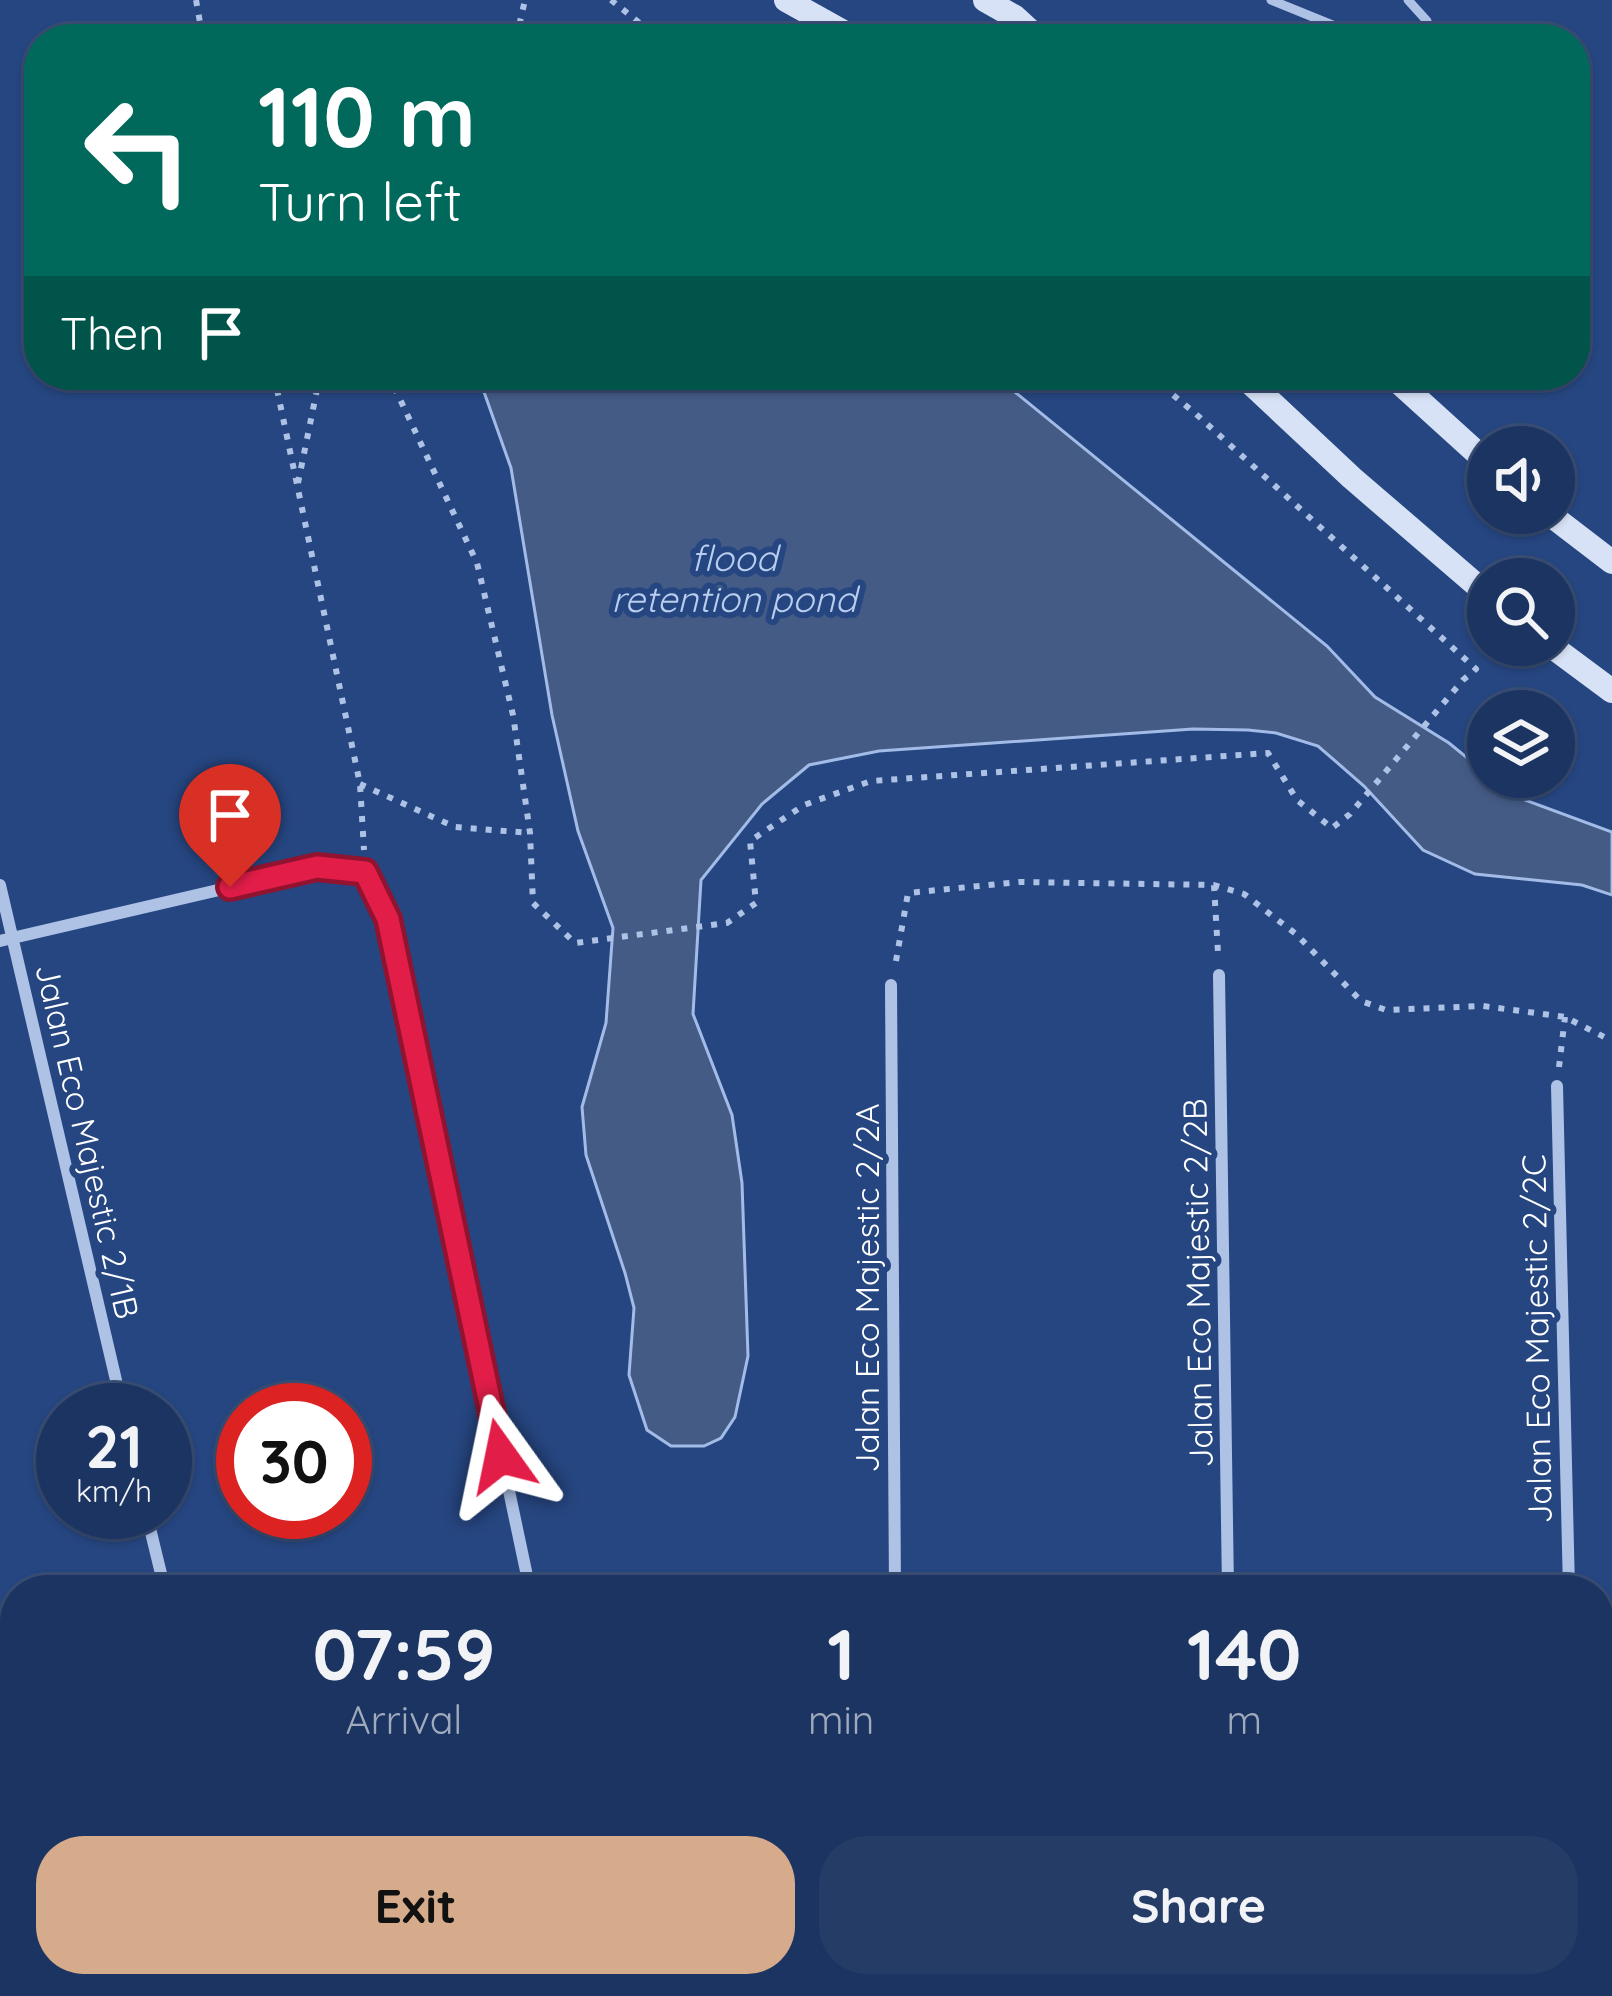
<!DOCTYPE html>
<style>
body{margin:0;font-family:Quicksand,sans-serif;background:#253c67;color:#f1f3f6;height:100vh;display:flex;flex-direction:column;font-size:45px;white-space:nowrap}
*{box-sizing:border-box;margin:0}
p{font-size:39px;color:#a0aabd}
.icon{flex:none;width:66px;height:66px;fill:none;stroke:currentColor;stroke-width:2;stroke-linecap:round;stroke-linejoin:round}
.map{position:relative;flex:1;overflow:hidden}
.drawer{position:absolute;left:0px;top:1575px;width:1614px;height:423px;display:flex;flex-direction:column;background:#1c3461;border-radius:48px 48px 0 0;box-shadow:0 3px 9px #0004,0 0 0 3px #3a4f76}
.drawer>*{flex:none}
.hud{position:absolute;left:24px;top:24px;width:1566px;height:366px;border-radius:48px;box-shadow:0 3px 9px #0004,0 0 0 3px #3a4f76;background:#00695c;color:#fff;overflow:hidden}
.controls{position:absolute;left:1467px;top:426px;display:grid;gap:24px}
.controls a{display:grid;place-items:center;width:108px;height:108px;border-radius:50%;background:#1c3461;box-shadow:0 3px 9px #0004,0 0 0 3px #3a4f76;font-size:60px}
.speed{position:absolute;left:36px;top:1383px;display:flex;gap:24px;font-size:60px;font-weight:700;text-align:center}
.speed>*{display:grid;place-content:center;width:156px;height:156px;border-radius:50%;background:#1c3461;box-shadow:0 3px 9px #0004,0 0 0 3px #3a4f76;line-height:1}
.speed small{font-size:30px;font-weight:400}
.speed .limit{border:18px solid #d22;background:#fff;color:#111}
.pin{position:absolute;display:grid;place-items:center;width:102px;height:102px;color:#fff;margin:-123px -51px;border-radius:50% 50% 50% 0;rotate:-45deg;box-shadow:0 0 12px #0007}
.pin .icon{rotate:45deg}
.me{position:absolute;width:132px;margin:-66px;rotate:348deg;stroke-linejoin:round;filter:drop-shadow(0 0 9px #0008)}
.turn{display:flex;align-items:center;gap:42px;height:252px;padding:0 36px;font-size:54px}
.turn .icon{width:156px;height:156px;stroke-width:2.5}
.turn b{display:block;font-size:84px;line-height:102px}
.then{display:flex;align-items:center;height:114px;padding:0 36px;background:#0003;gap:24px;font-size:45px}
.eta{display:flex;justify-content:space-evenly;align-items:center;height:204px;text-align:center}
.eta b{font-size:72px;font-weight:700;line-height:84px}
.action{display:flex;gap:24px;margin-top:auto;padding:24px 36px}
.action a{flex:1;height:138px;border-radius:48px;background:#d6ab8b;color:#111;font-size:48px;font-weight:700;line-height:138px;text-align:center}
.action a+a{background:#253c67;color:#f1f3f6}
.map>svg:first-child{display:block}
.water{fill:#445b86;stroke:#a2bce7;stroke-width:3}
.lines{fill:none;stroke-linecap:round;stroke-linejoin:round}
.path{stroke:#aec2e6;stroke-width:6;stroke-dasharray:6 9;stroke-linecap:butt}
.lane{stroke:#aec2e6;stroke-width:9}
.street{stroke:#aec2e6;stroke-width:12}
.secondary{stroke:#d7e2f6;stroke-width:24}
.route-casing{stroke:#92132f;stroke-width:30}
.route{stroke:#e11d48;stroke-width:21}
.labels{text-anchor:middle;dominant-baseline:central;stroke-width:12;stroke-linejoin:round;paint-order:stroke}
.street-label{font-size:33px;fill:#fff;stroke:#264681}
.water-label{font-size:36px;font-style:italic;fill:#b9cdee;stroke:#264681}
</style>
<div class="map">
<svg width="1612" height="1996" viewBox="0 0 1612 1996">
<rect width="100%" height="100%" fill="#264681"/>
<path class="water" d="M 478,375 L 994,375 L 1327,646 L 1375,697 L 1449,743 L 1514,796 L 1612,832 L 1612,895 L 1582,885 L 1475,874 L 1423,850 L 1364,786 L 1318,746 L 1276,733 L 1248,730 L 1193,729 L 879,751 L 809,765 L 762,804 L 701,880 L 693,1014 L 732,1115 L 742,1183 L 748,1356 L 735,1417 L 721,1438 L 704,1446 L 671,1446 L 647,1430 L 629,1375 L 634,1308 L 625,1273 L 586,1155 L 582,1107 L 606,1023 L 613,928 L 578,831 L 552,715 L 511,468 Z"/>
<g class="lines">
<path class="path" d="M 196,0 L 203,39
M 611,0 L 646,28 L 666,39
M 516,39 L 525,0
M 274,375 L 360,784 L 364,850
M 386,375 L 391,380 L 477,563 L 513,715 L 530,833 L 533,903 L 575,943 L 727,923 L 756,903 L 750,841 L 804,805 L 871,781 L 1268,753 L 1297,800 L 1332,828 L 1350,814 L 1463,680 L 1476,669 L 1196,414 L 1149,375
M 298,483 L 320,375
M 360,784 L 455,827 L 530,833
M 1214,885 L 1218,953
M 896,961 L 908,893 L 1019,882 L 1214,885 L 1244,894 L 1296,934 L 1361,1001 L 1386,1010 L 1483,1006 L 1565,1017 L 1612,1041
M 1559,1067 L 1565,1017
M 0,1930 L 15,1923"/>
<path class="lane" d="M 1271,0 L 1367,39
M 1408,0 L 1427,21 L 1429,39"/>
<path class="street" d="M 0,885 L 123,1410
M 0,941 L 317,867 L 365,872 L 388,919 L 530,1590
M 1219,975 L 1228,1590
M 891,985 L 895,1590
M 1557,1086 L 1569,1590
M 146,1512 L 165,1590
M 640,1983 L 647,1996
M 897,1983 L 897,1996
M 1234,1983 L 1234,1996
M 1579,1983 L 1579,1996
M 381,1996 L 498,1992"/>
<path class="secondary" d="M 786,0 L 856,39
M 985,0 L 1015,17 L 1039,39
M 1242,375 L 1352,478 L 1488,595
M 1391,375 L 1488,463
M 1548,513 L 1612,562
M 1550,645 L 1612,691"/>
</g>
<g class="lines">
<defs>
<path id="route" d="M 230,887 L 317,867 L 365,872 L 388,919 L 501,1456"/>
</defs>
<use href="#route" class="route-casing"/>
<use href="#route" class="route"/>
</g>
<g class="labels">
<g class="street-label">
<text transform="translate(88 1141) rotate(77)">Jalan Eco Majestic 2/1B</text>
<text transform="translate(1197 1283) rotate(-91)">Jalan Eco Majestic 2/2B</text>
<text transform="translate(866 1288) rotate(-90)">Jalan Eco Majestic 2/2A</text>
<text transform="translate(1536 1339) rotate(-91)">Jalan Eco Majestic 2/2C</text>
</g>
<g class="water-label">
<text x="734" y="557">flood<tspan x="734" dy="41">retention pond</tspan></text>
</g>
</g>
</svg>
<div class="controls">
<a><svg class="icon" aria-label="sound" viewBox="0 0 24 24"><path d="M4 9h4l5-4v14l-5-4H4zM17 9q2 3 0 6"/></svg></a>
<a><svg class="icon" aria-label="search" viewBox="0 0 24 24"><circle cx="10" cy="10" r="6"/><path d="M15 15l6 6"/></svg></a>
<a><svg class="icon" aria-label="layers" viewBox="0 0 24 24"><path d="M12 4l9 5-9 5-9-5zM3 14l9 5 9-5"/></svg></a>
</div>
<div class="speed"><div>21<small>km/h</small></div><div class="limit">30</div></div>
<div class="pin" style="left:230px;top:887px;background:#d93025"><svg class="icon" aria-label="arrive" viewBox="0 0 24 24"><path d="M6 21V4h12l-3 4 3 4H6"/></svg></div>
<svg class="me" style="left:501px;top:1456px" viewBox="-20 -20 40 40"><path d="M0-17L14 15 0 8-14 15z" fill="#e11d48" stroke="#fff" stroke-width="4"/></svg>
<div class="hud">
<div class="turn"><svg class="icon" aria-label="left" viewBox="0 0 24 24"><path d="M17 20v-9H6M10 6l-5 5 5 5"/></svg><div><b>110 m</b>Turn left</div></div>
<div class="then">Then<svg class="icon" aria-label="arrive" viewBox="0 0 24 24"><path d="M6 21V4h12l-3 4 3 4H6"/></svg></div>
</div>
<section class="drawer">
<div class="eta">
<div><b>07:59</b><p>Arrival</p></div>
<div><b>1</b><p>min</p></div>
<div><b>140</b><p>m</p></div>
</div>
<div class="action"><a>Exit</a><a>Share</a></div>
</section>
</div>
